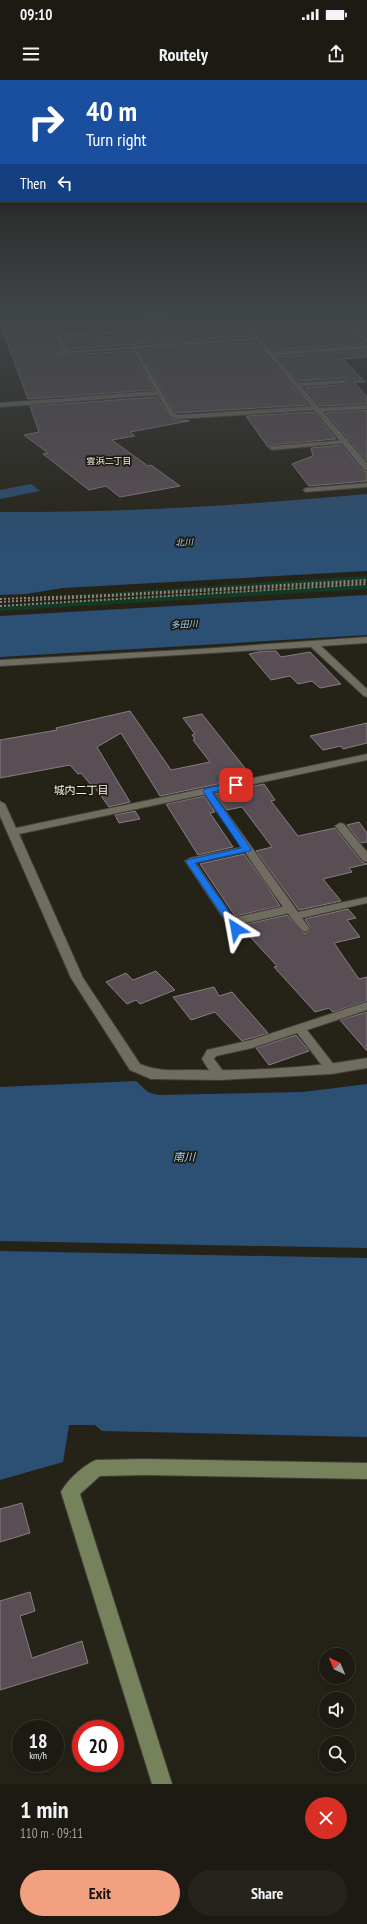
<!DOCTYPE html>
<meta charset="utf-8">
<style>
body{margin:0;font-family:"PT Sans Narrow","Noto Sans JP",sans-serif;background:#25231b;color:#f1f3f6;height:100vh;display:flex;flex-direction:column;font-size:15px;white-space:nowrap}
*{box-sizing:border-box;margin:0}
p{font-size:13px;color:#a0a19f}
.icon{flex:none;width:22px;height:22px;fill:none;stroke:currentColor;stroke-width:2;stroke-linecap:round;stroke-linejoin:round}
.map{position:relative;height:1704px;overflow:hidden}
.panel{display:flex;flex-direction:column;background:#1c1a12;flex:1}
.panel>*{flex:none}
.top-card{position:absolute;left:0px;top:0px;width:367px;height:122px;box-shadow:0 2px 10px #0003,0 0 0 1px #3a3832;background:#1a4fa0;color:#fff;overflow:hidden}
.needle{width:26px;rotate:316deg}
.buttons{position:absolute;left:319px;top:1568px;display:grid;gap:8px}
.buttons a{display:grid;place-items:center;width:36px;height:36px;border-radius:50%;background:#1c1a12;box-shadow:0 2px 10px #0003,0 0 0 1px #3a3832;font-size:20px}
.speed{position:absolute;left:12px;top:1640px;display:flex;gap:8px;font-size:20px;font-weight:700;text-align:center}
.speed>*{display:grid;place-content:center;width:52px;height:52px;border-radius:50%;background:#1c1a12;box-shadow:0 2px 10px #0003,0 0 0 1px #3a3832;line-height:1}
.speed small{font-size:10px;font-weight:400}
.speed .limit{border:6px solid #d22;background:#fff;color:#111}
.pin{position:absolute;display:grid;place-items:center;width:34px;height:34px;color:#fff;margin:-17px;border-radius:8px;box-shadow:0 2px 6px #0006}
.me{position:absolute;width:44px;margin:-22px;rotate:326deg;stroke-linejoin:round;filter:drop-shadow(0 0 3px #0008)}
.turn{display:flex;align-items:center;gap:14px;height:84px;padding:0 20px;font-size:18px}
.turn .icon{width:52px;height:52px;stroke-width:2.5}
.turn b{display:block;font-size:28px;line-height:34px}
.then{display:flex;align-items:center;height:38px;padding:0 20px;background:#0003;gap:8px;font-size:15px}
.round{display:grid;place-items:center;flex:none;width:42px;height:42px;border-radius:21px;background:#25231b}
.head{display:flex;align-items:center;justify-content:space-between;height:68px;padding:0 20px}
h1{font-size:24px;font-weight:600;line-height:30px}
.action{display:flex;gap:8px;margin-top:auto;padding:8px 20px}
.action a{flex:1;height:46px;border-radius:24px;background:#f2a07f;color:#111;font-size:16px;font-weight:600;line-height:46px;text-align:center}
.action a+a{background:#25231b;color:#f1f3f6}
.status{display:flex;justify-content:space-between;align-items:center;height:28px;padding:0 20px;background:#1c1a12;direction:ltr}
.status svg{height:11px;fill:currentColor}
header{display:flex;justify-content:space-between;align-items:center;height:52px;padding:0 20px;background:#1c1a12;font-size:18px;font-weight:600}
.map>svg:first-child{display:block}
.green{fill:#133a26}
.water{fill:#2c4f74}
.pier{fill:#252318}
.building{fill:#5a4e55;stroke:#897c83}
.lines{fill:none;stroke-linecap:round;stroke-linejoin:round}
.lane-casing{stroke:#413e37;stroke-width:2}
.street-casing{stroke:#413e37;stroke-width:2}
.secondary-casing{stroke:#413e37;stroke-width:2}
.path{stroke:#87857c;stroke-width:2;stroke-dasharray:2 2;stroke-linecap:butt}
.lane{fill:#6f6d60;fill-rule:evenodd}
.street{fill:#6f6d60;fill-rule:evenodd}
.secondary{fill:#76825c;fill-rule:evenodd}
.route{fill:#1a73e8;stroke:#114b97}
.labels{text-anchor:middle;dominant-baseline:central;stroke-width:3.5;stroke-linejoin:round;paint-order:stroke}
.far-neighbourhood-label{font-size:9px;fill:#f3f1ea;stroke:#1c1a0f}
.far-water-label{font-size:9px;font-style:italic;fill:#a0cdfe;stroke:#1c1a0f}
.neighbourhood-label{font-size:11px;fill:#f3f1ea;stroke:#1c1a0f}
.water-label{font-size:11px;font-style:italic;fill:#a0cdfe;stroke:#1c1a0f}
</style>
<div class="status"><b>09:10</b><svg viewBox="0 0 49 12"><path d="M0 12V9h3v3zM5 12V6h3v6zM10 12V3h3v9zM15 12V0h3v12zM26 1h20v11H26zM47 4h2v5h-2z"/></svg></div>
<header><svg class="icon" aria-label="menu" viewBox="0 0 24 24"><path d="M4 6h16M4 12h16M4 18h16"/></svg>Routely<svg class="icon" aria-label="share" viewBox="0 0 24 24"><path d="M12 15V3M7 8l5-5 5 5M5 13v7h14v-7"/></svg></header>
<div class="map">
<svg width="367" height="1704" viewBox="0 0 367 1704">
<rect width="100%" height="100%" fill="#252318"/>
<path class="green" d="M 367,496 L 367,500 L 343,502 L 26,518 Z
M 367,504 L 367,509 L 0,531 L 0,526 Z"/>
<path class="water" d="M 31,404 L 40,411 L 0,419 L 0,410 Z
M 367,414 L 367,491 L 63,508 L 26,514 L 0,515 L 0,432 C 121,433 246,425 367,414 Z
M 367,515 L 367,555 L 0,577 L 0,536 Z
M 136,1001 L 148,1012 L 158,1015 L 303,1012 L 367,1004 L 367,1357 L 102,1351 L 95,1345 L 69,1345 L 63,1382 L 0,1400 L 0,1007 Z"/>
<path class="pier" d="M 0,1161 L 367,1168 L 367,1178 L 0,1171 Z"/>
<path class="building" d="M 0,235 L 38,235 L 40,238 L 101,235 L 109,250 L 55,254 L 54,256 L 61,270 L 49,272 L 48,276 L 131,271 L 154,310 L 28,319 L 0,243 Z
M 110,235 L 131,235 L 133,237 L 161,235 L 112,239 Z
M 204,235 L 229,235 L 250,256 L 188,260 L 169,241 Z
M 239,235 L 302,235 L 302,238 L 333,236 L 365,264 L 272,270 Z
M 159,242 L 178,261 L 70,269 L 64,258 L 115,256 L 119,252 L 116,245 Z
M 367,242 L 367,256 L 352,243 L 356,243 Z
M 255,262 L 308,325 L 175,333 L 139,270 Z
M 367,270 L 367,277 L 343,279 L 365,302 L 354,302 L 367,317 L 367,324 L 320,326 L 305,308 L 346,304 L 348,301 L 344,298 L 299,301 L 278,277 Z
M 157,317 L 170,337 L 179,340 L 189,341 L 130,352 L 135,356 L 112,360 L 148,386 L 151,385 L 180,406 L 120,417 L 106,406 L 89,410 L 43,374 L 48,373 L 24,355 L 39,352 L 30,326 Z
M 367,330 L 367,381 L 326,333 Z
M 314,332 L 336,359 L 272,365 L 268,367 L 246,336 Z
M 341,365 L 363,391 L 367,392 L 367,401 L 309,406 L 292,384 L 313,376 L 311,368 Z
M 263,571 L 276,571 L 281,577 L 310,572 L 341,604 L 320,608 L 312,601 L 298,604 L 290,596 L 271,600 L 249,574 Z
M 130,631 L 171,690 L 210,682 L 193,660 L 195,659 L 192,655 L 195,654 L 183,638 L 202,634 L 252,697 L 160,716 L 121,653 L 97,667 L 130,722 L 109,727 L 93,705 L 91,705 L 81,693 L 78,694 L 70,685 L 0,698 L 0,660 L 57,650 L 56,648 Z
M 367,643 L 367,663 L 343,669 L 341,666 L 323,670 L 310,656 Z
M 264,704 L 275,720 L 271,721 L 298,756 L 335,748 L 362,782 L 367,784 L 349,788 L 352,792 L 323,799 L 341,821 L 299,830 L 256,771 L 272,767 L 242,727 L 227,730 L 215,714 Z
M 204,716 L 215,732 L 210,733 L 233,767 L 198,775 L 166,724 Z
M 135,731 L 140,739 L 119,743 L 115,735 Z
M 359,742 L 367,753 L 367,762 L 361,763 L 347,745 Z
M 244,774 L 265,803 L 280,826 L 235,836 L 200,784 Z
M 348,829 L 356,838 L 347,840 L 360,857 L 334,863 L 359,899 L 367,897 L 367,921 L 333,932 L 329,928 L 315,932 L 274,887 L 277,886 L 242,848 L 244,848 L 242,845 L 287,835 L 305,854 L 311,849 L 305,839 Z
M 156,891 L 175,910 L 140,924 L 136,920 L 127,924 L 106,902 L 126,893 L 133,900 Z
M 214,907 L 219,916 L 232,912 L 268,953 L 242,961 L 215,932 L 191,940 L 173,917 Z
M 367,932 L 367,971 L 340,940 Z
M 296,955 L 309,971 L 269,985 L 256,968 Z
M 22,1423 L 30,1453 L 0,1462 L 0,1429 Z
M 30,1512 L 35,1531 L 20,1536 L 32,1578 L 82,1561 L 88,1583 L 0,1610 L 0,1521 Z"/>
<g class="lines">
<defs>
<path id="lane" d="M 102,235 L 108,235 L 111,241 L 180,235 L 203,235 L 166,240 L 187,262 L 259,257 L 259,259 L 257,260 L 137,269 L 174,334 L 179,335 L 316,326 L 319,328 L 367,325 L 367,329 L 319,332 L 316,330 L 179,339 L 170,336 L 158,315 L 0,327 L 0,323 L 156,311 L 132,269 L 49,275 L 49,273 L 63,271 L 55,255 L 111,251 ZM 160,240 L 181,262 L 69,271 L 61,257 L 115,254 L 118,252 L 113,244 Z
M 334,235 L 340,235 L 367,258 L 367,263 Z
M 367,265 L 367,269 L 270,276 L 267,274 L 270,272 Z
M 344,300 L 347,302 L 346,303 L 297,307 L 294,305 L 297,303 Z
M 345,360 L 348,362 L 347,363 L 272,370 L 269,368 L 272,366 Z
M 367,403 L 367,407 L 306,412 L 303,410 L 306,408 Z
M 207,708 L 210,709 L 298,832 L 367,817 L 367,823 L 302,838 L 310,849 L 305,852 C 297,850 254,785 245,772 L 196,783 L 241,849 L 240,851 L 232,851 L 185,781 L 190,778 L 242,767 L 202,711 Z
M 340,743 L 344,744 L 367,772 L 367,782 L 363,781 L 335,746 Z
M 367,922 L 367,930 L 307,950 L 335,986 L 337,989 L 335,992 L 327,992 L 297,953 L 252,968 L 216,976 L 214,979 L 226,995 L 224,998 C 214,1001 207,987 202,979 L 207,970 L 251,960 Z"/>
<path id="street" d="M 230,235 L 237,235 L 259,257 L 367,383 L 367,390 L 364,390 L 255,259 Z
M 367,557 L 367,563 L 321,566 L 367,609 L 367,617 L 364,616 L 311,567 L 0,586 L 0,580 L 200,569 Z
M 367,674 L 367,680 L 19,754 L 83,898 L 140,984 C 158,992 177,990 197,990 C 253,991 311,988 367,978 L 367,988 L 331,994 L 220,1000 L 151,999 L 130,990 L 71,898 L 0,736 L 0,721 L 5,724 L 16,748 Z
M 290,825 L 296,829 L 294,832 L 232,846 L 226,842 L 228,839 Z"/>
<path id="secondary" d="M 145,1379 L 367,1383 L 367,1399 L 145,1395 L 100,1396 L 80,1414 L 172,1704 L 152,1704 L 61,1412 C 67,1400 84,1385 96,1380 Z"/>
</defs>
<use href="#lane" class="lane-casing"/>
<use href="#street" class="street-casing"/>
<use href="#secondary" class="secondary-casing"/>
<path class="path" d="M 0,519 L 108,515 L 367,500
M 0,522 L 367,502
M 0,526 L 367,504"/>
<use href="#lane" class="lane"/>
<use href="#street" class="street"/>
<use href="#secondary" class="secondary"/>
</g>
<linearGradient id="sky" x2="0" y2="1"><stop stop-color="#14130d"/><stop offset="0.5" stop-color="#404548"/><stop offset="1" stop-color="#404548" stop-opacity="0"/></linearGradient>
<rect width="367" height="474" fill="url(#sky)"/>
<path class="route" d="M 236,702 L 240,705 L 239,706 L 212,712 L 251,769 L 250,771 L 195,783 L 241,849 L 236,852 L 233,851 L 186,782 L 187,780 L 241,768 L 203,711 L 204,709 Z"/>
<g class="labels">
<g class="far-neighbourhood-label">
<text x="109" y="380">雲浜二丁目</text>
</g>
<g class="far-water-label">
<text transform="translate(184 462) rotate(-3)">北川</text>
<text transform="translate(184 544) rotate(-3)">多田川</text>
</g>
<g class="neighbourhood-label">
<text x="81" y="710">城内二丁目</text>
</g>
<g class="water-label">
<text x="184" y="1077">南川</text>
</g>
</g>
</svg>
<div class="buttons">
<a><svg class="needle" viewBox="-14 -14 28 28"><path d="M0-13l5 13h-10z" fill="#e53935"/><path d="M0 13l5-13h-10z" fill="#a0a19f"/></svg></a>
<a><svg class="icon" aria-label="sound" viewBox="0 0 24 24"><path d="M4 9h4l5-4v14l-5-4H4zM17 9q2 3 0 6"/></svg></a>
<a><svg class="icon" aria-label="search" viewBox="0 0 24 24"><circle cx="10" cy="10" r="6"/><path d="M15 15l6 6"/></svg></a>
</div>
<div class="speed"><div>18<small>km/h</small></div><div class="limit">20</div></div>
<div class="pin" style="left:236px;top:705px;background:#d93025"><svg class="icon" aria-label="arrive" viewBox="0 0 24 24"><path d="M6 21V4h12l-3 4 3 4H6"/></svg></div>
<svg class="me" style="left:236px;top:849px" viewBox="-20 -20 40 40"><path d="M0-17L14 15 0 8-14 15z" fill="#1a73e8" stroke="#fff" stroke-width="4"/></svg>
<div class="top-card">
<div class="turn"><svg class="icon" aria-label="right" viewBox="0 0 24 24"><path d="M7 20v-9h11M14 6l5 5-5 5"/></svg><div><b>40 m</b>Turn right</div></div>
<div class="then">Then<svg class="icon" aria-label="left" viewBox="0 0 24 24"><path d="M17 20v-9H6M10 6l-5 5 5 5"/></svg></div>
</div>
</div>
<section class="panel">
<div class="head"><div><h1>1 min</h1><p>110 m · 09:11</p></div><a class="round" style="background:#d93025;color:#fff"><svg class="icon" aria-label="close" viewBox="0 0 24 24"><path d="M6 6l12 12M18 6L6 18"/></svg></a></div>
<div class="action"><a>Exit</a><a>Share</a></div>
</section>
